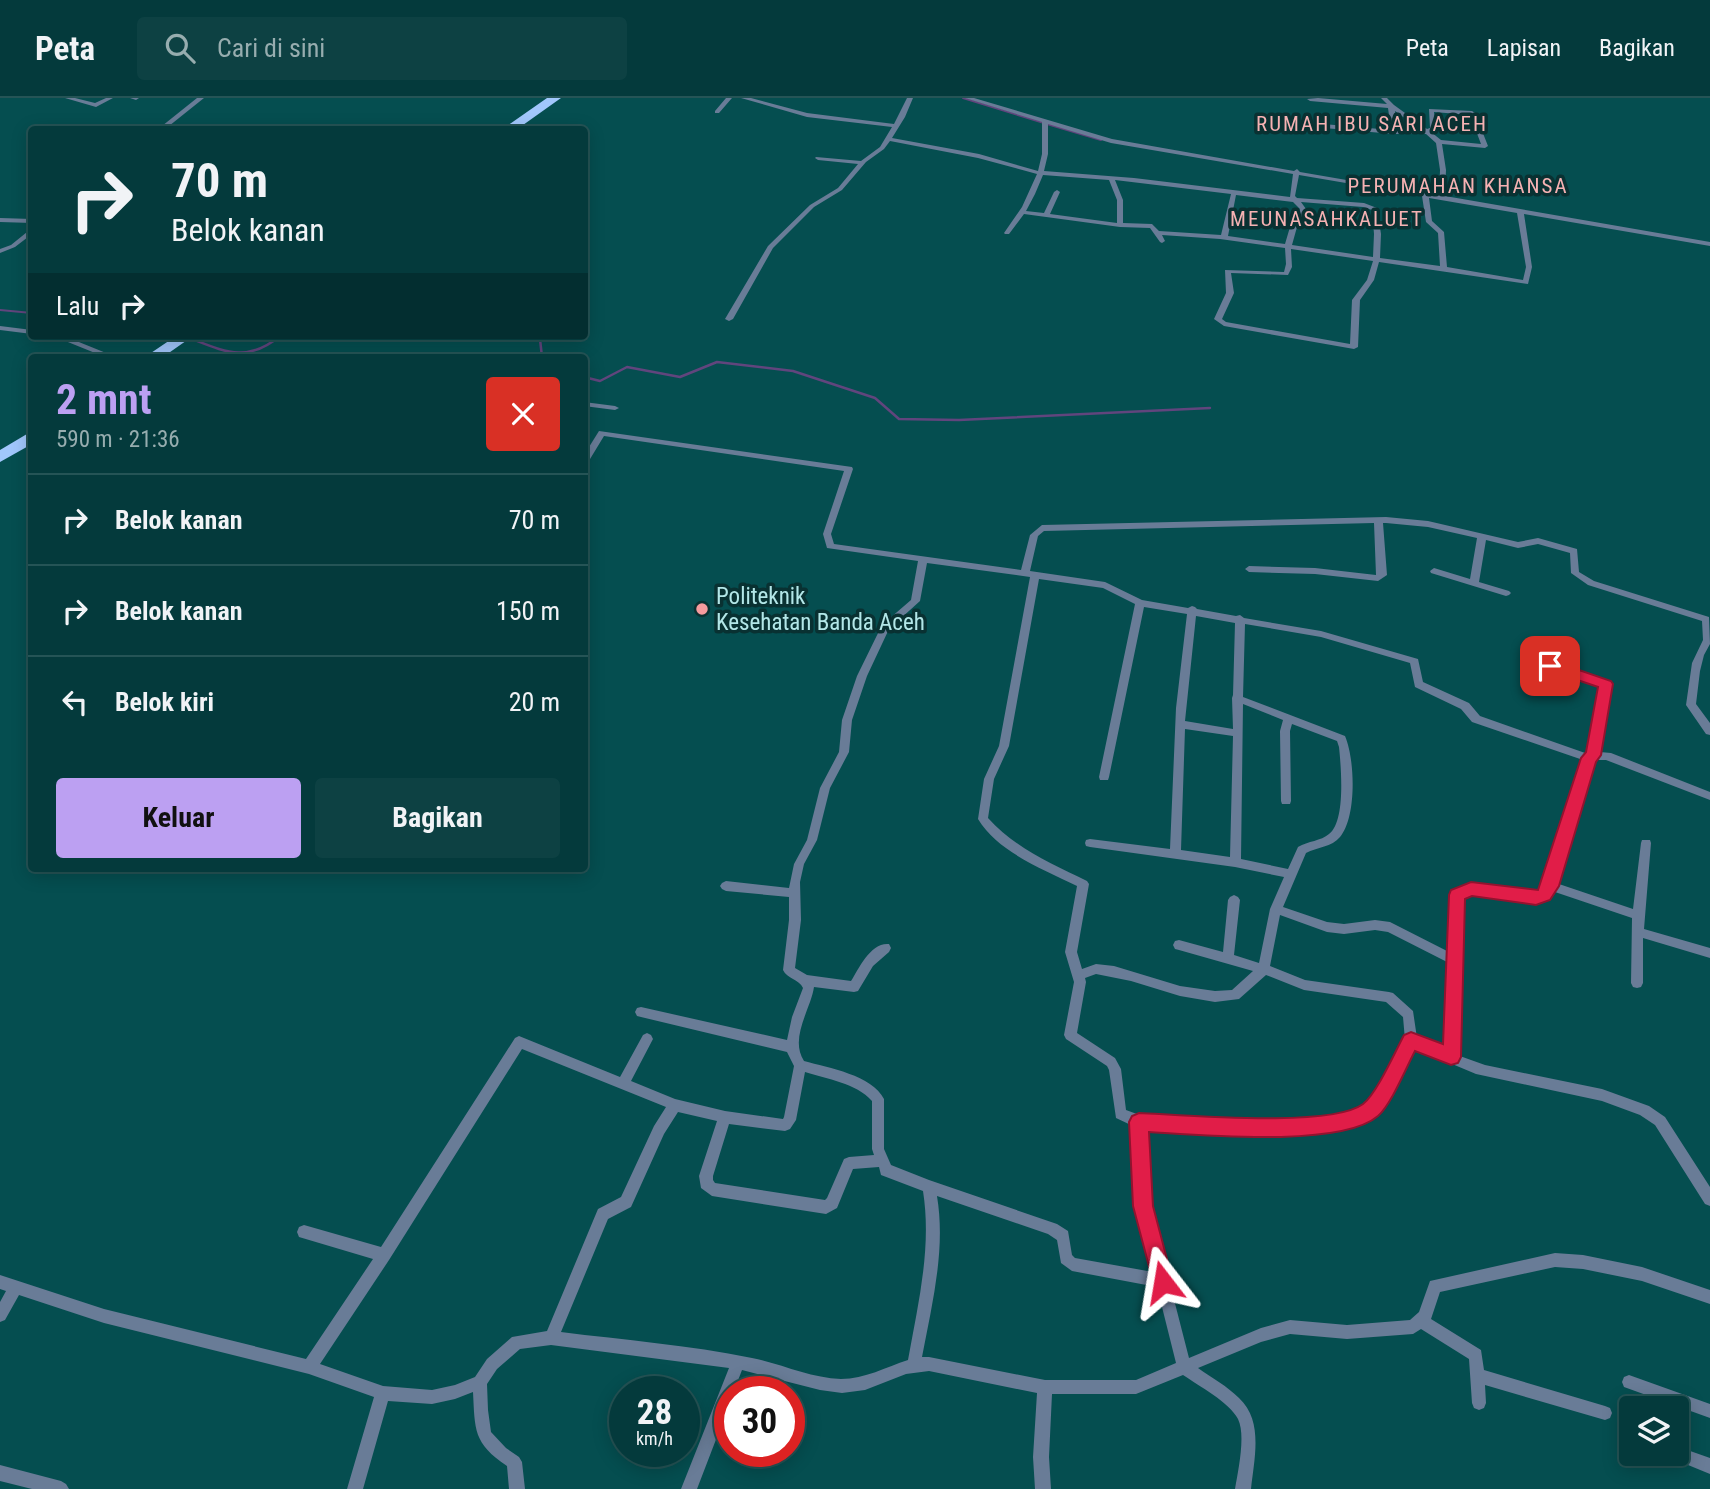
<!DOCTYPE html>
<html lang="id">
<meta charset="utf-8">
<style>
body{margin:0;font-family:"Roboto Condensed",sans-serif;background:#0d4143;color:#f1f3f6;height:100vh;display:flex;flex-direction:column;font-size:26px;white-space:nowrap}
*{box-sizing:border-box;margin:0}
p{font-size:23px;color:#97adaf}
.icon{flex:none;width:38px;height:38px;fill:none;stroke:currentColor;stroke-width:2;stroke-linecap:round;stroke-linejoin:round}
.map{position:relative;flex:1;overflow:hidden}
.side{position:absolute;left:28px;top:256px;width:560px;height:518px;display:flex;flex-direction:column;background:#043a3c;border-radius:7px;box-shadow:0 4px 18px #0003,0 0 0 2px #255456}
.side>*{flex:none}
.top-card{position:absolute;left:28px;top:28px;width:560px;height:214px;border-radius:7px;box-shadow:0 4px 18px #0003,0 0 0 2px #255456;background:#043a3c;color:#f1f3f6;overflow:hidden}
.controls{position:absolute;left:1619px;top:1298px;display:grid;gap:14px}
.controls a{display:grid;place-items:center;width:70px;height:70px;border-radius:7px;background:#043a3c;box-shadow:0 4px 18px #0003,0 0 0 2px #255456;font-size:35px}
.speed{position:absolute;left:609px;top:1278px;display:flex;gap:14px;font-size:35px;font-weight:700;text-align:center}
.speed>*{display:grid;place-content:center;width:91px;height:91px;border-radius:50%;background:#043a3c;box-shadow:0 4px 18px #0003,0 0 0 2px #255456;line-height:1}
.speed small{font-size:18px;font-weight:400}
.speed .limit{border:10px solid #d22;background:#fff;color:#111}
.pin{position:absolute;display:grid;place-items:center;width:60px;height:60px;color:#fff;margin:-30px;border-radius:14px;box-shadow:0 4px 10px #0006}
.me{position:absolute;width:77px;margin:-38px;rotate:346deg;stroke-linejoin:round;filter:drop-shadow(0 0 5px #0008)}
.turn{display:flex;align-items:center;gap:24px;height:147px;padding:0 28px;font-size:32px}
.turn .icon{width:91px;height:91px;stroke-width:2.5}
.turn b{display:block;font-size:49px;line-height:60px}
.then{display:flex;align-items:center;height:66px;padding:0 28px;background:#0003;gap:14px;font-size:26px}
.round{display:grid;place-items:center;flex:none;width:74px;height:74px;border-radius:7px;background:#0d4143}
.overview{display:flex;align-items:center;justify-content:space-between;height:119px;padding:0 28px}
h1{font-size:42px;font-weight:700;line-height:52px;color:#bca0f2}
.primary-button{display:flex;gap:14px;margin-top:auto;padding:14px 28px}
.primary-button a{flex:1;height:80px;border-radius:7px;background:#bca0f2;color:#111;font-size:28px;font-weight:700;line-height:80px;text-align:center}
.primary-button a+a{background:#0d4143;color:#f1f3f6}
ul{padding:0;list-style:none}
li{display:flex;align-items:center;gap:21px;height:91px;padding:0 28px;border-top:2px solid #255456}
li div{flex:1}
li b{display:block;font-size:26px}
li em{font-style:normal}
header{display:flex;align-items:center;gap:42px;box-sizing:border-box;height:98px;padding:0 35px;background:#043a3c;border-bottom:2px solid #255456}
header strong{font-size:33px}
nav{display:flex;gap:38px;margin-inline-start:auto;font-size:24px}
.search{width:490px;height:63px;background:#0d4143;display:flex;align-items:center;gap:18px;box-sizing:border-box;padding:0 24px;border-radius:7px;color:#97adaf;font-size:26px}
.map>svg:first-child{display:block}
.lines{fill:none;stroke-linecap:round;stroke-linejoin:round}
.stream-far1{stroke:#61457d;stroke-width:2}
.stream{stroke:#61457d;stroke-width:2.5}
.street{fill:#697c97;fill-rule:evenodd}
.highway{fill:#a1c7fc;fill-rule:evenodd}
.route{fill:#e11d48;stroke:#92132f;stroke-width:2}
.poi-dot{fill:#f59b9e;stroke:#093132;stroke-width:2.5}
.labels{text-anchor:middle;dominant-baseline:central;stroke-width:7;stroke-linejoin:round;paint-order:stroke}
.far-quarter-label{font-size:21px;letter-spacing:2px;fill:#f6b2b3;stroke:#093132}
.poi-label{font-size:23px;fill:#b3e7e8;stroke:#093132;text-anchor:start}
</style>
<header>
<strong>Peta</strong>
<div class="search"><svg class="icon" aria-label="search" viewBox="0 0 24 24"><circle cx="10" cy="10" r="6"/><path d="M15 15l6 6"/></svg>Cari di sini</div>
<nav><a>Peta</a><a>Lapisan</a><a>Bagikan</a></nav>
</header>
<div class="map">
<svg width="1710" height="1391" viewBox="0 0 1710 1391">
<rect width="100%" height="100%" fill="#054e50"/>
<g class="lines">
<path class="stream-far1" d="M 963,0 L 1044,25
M 1047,26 L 1101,42
M 0,212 L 32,215"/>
<path class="stream" d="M 184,238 C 222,252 245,267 280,238
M 520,238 L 540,241 L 542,259
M 584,279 L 600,283 L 627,269 L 680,279 L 717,264 L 793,273 L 875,300 L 899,321 L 959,322 L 1210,310"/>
<path class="street" d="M 65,0 L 75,0 L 95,5 L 106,0 L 113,0 L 96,9 Z
M 130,0 L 139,0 L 136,2 Z
M 197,0 L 204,0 L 164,32 L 157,32 Z
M 726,0 L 732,0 L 719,15 L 715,15 L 715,13 Z
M 741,0 L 751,0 L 807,15 L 894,26 L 907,0 L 913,0 L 905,19 L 892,40 L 979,56 L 1038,73 L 1042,56 L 1042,24 L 965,0 L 974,0 L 1112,41 L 1294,73 L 1297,71 L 1300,74 L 1422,95 L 1425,93 L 1428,96 L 1439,97 L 1440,72 L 1436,45 L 1426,36 L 1394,36 L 1312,29 L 1309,27 L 1312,25 L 1391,32 L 1388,10 L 1310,3 L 1307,1 L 1318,0 L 1387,6 L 1381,0 L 1387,0 L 1394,7 L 1427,31 L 1430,30 L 1429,11 L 1472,13 L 1475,15 L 1488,48 L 1485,50 L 1442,46 L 1446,72 L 1445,98 L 1710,144 L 1710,148 L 1524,116 L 1532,169 L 1528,186 L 1379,164 L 1374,182 L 1360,202 L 1358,249 L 1354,251 L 1224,228 L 1214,221 L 1226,195 L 1225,172 L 1284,174 L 1286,166 L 1285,150 L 1220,141 L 1162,137 L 1165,143 L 1162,145 L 1160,144 L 1150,130 L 1120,129 L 1024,116 L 1009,136 L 1005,136 L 1004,135 L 1022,109 L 1037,76 L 978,60 L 890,43 L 884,51 L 866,64 L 842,92 L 814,109 L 773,150 L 733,221 L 729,223 L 725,221 L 768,148 L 810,107 L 838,90 L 858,66 L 818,62 L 815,60 L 816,59 L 861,63 L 880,49 L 892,29 L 807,19 ZM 1395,13 L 1421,32 L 1397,32 ZM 1434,14 L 1470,17 L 1481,46 L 1441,42 L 1431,34 L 1436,31 ZM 1048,26 L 1111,45 L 1293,76 L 1290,99 L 1134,80 L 1044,73 L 1048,56 ZM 1043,77 L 1109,82 L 1117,102 L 1117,125 L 1050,116 L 1060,94 L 1057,92 L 1054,94 L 1044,115 L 1026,113 L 1035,96 ZM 1299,77 L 1422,98 L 1426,124 L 1438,135 L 1440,168 L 1380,160 L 1381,136 L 1377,110 L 1364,105 L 1297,100 L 1295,98 ZM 1115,82 L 1231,96 L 1221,137 L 1159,133 L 1152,126 L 1123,125 L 1123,102 ZM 1236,97 L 1293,104 L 1300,111 L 1290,129 L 1285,146 L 1228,138 ZM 1429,100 L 1517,115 L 1526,169 L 1523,182 L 1447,169 L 1444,134 L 1432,123 ZM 1301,104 L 1363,109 L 1372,112 L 1374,136 L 1373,159 L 1292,147 L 1297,129 L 1306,111 ZM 1291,151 L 1373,163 L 1367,182 L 1352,202 L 1350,246 L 1226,224 L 1222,221 L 1234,195 L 1231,175 L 1288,177 L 1292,169 Z
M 0,120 L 32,121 L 32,125 L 0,124 Z
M 32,130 L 32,136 L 15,149 L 0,155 L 0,151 L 11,147 Z
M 0,228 L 32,232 L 32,236 L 0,232 Z
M 53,238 L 64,238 L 116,259 L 105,259 Z
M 584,304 L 615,308 L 619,310 L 615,312 L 584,308 Z
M 599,333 L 852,369 L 853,371 L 831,436 L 834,446 L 1021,472 L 1030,437 L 1042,427 L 1386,419 L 1428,423 L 1518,444 L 1538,440 L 1577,451 L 1579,474 L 1594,483 L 1709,519 L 1710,546 L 1704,557 L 1700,573 L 1696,606 L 1710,625 L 1710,637 L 1706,636 L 1686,607 L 1692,565 L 1703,542 L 1702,523 L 1588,487 L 1571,475 L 1570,455 L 1538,446 L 1518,450 L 1486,442 L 1479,484 L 1509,493 L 1511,495 L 1509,497 L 1506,498 L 1431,475 L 1430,473 L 1434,470 L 1470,481 L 1477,440 L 1428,429 L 1386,425 L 1383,425 L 1387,477 L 1378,483 L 1315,476 L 1249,474 L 1245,471 L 1249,468 L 1315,470 L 1376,477 L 1374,425 L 1044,433 L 1038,438 L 1030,473 L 1105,484 L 1142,502 L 1188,510 L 1192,508 L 1195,509 L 1197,511 L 1236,518 L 1240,517 L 1244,520 L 1321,533 L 1418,561 L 1423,584 L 1469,605 L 1480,618 L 1588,656 L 1601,588 L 1547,570 L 1545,568 L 1550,565 L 1609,583 L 1611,586 L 1600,654 L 1611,655 L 1710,694 L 1710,702 L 1606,662 L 1593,662 L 1556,785 L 1633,811 L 1641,745 L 1642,742 L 1650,742 L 1651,745 L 1644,831 L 1710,850 L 1710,860 L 1643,840 L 1643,885 L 1641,889 L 1637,890 L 1633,889 L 1631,885 L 1632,820 L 1552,793 L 1548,800 L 1536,805 L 1472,796 L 1463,800 L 1460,860 L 1462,863 L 1460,866 L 1457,957 L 1485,967 L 1602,991 L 1649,1008 L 1665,1019 L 1710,1089 L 1710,1108 L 1705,1106 L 1655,1027 L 1640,1017 L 1602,1003 L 1476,976 L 1414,950 L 1377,1014 L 1357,1027 L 1338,1032 L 1258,1035 L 1189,1034 L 1146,1030 L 1150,1108 L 1189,1260 L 1261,1230 L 1290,1222 L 1347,1227 L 1410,1222 L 1419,1214 L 1430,1183 L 1555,1155 L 1583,1157 L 1642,1169 L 1710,1192 L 1710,1206 L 1642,1183 L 1583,1171 L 1555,1169 L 1440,1194 L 1431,1221 L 1481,1252 L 1484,1272 L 1605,1308 L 1610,1310 L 1612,1315 L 1610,1320 L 1605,1322 L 1485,1287 L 1486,1305 L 1484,1310 L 1479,1312 L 1474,1310 L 1472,1305 L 1469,1261 L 1421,1231 L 1413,1236 L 1347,1241 L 1290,1236 L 1261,1244 L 1198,1270 C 1212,1280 1227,1288 1239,1300 C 1264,1323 1254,1361 1251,1391 L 1235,1391 C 1238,1373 1246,1337 1238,1321 C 1229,1304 1199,1288 1183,1277 L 1136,1296 L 1052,1296 L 1049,1359 L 1051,1391 L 1035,1391 L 1033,1359 L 1037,1295 L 929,1273 L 906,1276 L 865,1292 L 842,1295 L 820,1292 L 742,1272 L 734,1293 L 730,1293 L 730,1305 L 697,1391 L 681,1391 L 729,1270 L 551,1247 L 520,1251 L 497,1271 L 487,1286 L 488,1312 L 491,1334 L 506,1350 L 519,1359 L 522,1364 L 525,1391 L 509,1391 L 507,1368 C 473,1345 475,1332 473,1294 L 455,1301 L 432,1306 L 388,1303 L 363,1391 L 347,1391 L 374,1299 L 309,1276 L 104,1225 L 19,1197 L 5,1222 L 0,1224 L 0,1204 L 6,1193 L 0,1191 L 0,1177 L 104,1211 L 306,1261 L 373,1161 L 299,1139 L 297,1134 L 299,1129 L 304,1127 L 381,1149 L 515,940 L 519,938 L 620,979 L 643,937 L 647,935 L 651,937 L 653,941 L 631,983 L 675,1001 L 725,1013 L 783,1021 L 784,1019 L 794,968 L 787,954 L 641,919 L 637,918 L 635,914 L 637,910 L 641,909 L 787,942 L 792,919 L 803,890 C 799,881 787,881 783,872 L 789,822 L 789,799 L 726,793 L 722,791 L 720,788 L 722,785 L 726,783 L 789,790 L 794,766 L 807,742 L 820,690 L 839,654 L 842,622 L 857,578 L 882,527 L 911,502 L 918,463 L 827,450 L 823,436 L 844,373 L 604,338 L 587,366 L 584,366 L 584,357 ZM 927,465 L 1030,479 L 999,648 L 984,681 L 978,721 C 999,755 1043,771 1077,788 L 1065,854 L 1074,884 L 1064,937 L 1066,941 L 1107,968 L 1109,972 L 1116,1020 L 1133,1028 L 1136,1108 L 1153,1174 L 1075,1160 L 1072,1157 L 1068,1133 L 1057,1126 L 929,1082 L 891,1067 L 884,1051 L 884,1001 C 872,977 829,970 804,963 C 789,940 811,911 814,889 L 854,894 L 858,893 L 873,868 L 889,854 L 891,850 L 889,846 C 871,844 859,870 851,883 L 807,877 L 795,870 L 801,822 L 800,784 L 804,766 L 817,742 L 830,690 L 849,654 L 852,622 L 867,578 L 889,531 L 920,503 ZM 1039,481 L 1103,490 L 1135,506 L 1099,679 L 1100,682 L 1108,682 L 1109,679 L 1144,509 L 1187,516 L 1176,610 L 1170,751 L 1090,741 L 1086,742 L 1085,745 L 1086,748 L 1090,749 L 1235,769 L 1284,779 L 1270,811 L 1259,865 L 1234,857 L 1240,802 L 1238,799 L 1234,797 L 1230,799 L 1228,802 L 1223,854 L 1179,842 L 1175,843 L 1173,847 L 1175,851 L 1179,852 L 1253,873 L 1232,892 L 1215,893 L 1180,888 L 1114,868 L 1096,866 L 1082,871 L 1077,854 L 1089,786 L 1087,783 C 1052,766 1015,750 988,720 L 994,681 L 1009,648 ZM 1196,518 L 1235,525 L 1233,597 L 1232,600 L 1233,631 L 1185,623 ZM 1245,526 L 1321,539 L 1410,565 L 1415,589 L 1461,611 L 1472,624 L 1583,662 L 1545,786 L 1540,794 L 1536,795 L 1471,786 L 1453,794 L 1451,797 L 1449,854 L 1390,824 L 1375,822 L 1344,826 L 1327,824 L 1283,809 L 1306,755 C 1317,749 1332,749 1340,739 C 1357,719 1355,661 1345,638 L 1243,599 ZM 1243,606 L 1283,622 L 1280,633 L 1281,703 L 1282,706 L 1290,706 L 1291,703 L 1290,633 L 1292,626 L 1337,643 L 1339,649 C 1341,669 1346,723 1329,736 C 1321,743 1308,743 1298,749 L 1288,771 L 1241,761 ZM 1185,631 L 1233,638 L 1230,759 L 1181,752 ZM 1280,817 L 1327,834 L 1344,836 L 1375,832 L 1388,834 L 1449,865 L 1445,952 L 1417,940 L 1413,913 L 1393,895 L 1389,894 L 1305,882 L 1270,868 ZM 1096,876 L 1131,883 L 1180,898 L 1215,904 L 1239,901 L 1266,877 L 1304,892 L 1386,904 L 1403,919 L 1405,942 L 1369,1006 L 1354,1016 L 1338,1020 C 1292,1021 1247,1023 1201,1022 C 1177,1022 1149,1022 1126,1012 L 1121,971 L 1115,960 L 1077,935 L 1086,884 L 1085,880 ZM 522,951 L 666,1009 L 654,1028 L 621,1099 L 598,1111 L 547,1233 L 512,1239 L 487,1261 L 475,1279 L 455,1287 L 432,1292 L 383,1288 L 320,1266 L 389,1162 ZM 805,974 C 827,981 856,985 872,1003 L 872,1051 L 874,1057 L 849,1059 L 844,1061 L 827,1100 L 825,1102 L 715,1085 L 713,1082 L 713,1078 L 729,1026 L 785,1033 L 790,1031 L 796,1022 ZM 678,1014 L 717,1023 L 699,1078 L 701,1090 L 712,1098 L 826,1116 L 837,1110 L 853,1071 L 879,1069 L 881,1077 L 923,1093 C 932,1150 918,1206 908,1262 C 886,1269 865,1281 841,1281 C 810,1280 782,1266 752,1260 C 689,1247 624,1242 561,1234 L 608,1121 L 631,1109 L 664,1036 ZM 937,1098 L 1048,1136 L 1057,1142 L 1061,1165 L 1072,1173 L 1157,1189 L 1176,1265 L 1136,1282 L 1045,1282 L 929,1259 L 922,1259 C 932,1206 946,1152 937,1098 Z
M 1629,1277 L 1710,1306 L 1710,1320 L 1624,1289 L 1622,1284 L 1624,1279 Z
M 1676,1348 L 1710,1360 L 1710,1376 L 1671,1360 L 1669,1356 L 1676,1356 Z
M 0,1367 L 61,1383 L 66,1386 L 69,1391 L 32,1391 L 0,1383 Z"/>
<path class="highway" d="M 547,0 L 561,0 L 516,32 L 501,32 Z
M 176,238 L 193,238 L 163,259 L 145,259 Z
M 32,333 L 32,346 L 0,364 L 0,352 Z"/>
</g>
<path class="route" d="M 1550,562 L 1611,583 L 1613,586 L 1601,657 L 1596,664 L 1559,788 L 1550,802 L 1536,807 L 1472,798 L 1465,801 L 1461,959 L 1458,965 L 1451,967 L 1415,953 C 1406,970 1391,1007 1378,1018 C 1341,1050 1199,1037 1149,1034 L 1153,1108 L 1173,1184 L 1170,1191 L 1163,1194 L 1155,1191 L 1133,1108 L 1129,1024 L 1132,1018 L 1139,1015 C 1184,1017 1331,1030 1363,1006 C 1377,995 1395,954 1404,937 L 1411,934 L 1443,946 L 1449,797 L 1451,792 L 1471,784 L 1538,792 L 1581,660 L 1586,654 L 1598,589 L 1545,571 L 1545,564 Z"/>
<circle class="poi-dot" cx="702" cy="511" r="7"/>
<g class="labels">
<g class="far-quarter-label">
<text x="1372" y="26">RUMAH IBU SARI ACEH</text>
<text x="1458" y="88">PERUMAHAN KHANSA</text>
<text x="1327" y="121">MEUNASAHKALUET</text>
</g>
<g class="poi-label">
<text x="716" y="498">Politeknik<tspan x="716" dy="26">Kesehatan Banda Aceh</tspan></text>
</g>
</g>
</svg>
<div class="controls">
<a><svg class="icon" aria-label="layers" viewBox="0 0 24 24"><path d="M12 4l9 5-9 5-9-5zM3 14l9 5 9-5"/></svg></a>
</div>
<div class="speed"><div>28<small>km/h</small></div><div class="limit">30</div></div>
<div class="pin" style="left:1550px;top:568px;background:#d93025"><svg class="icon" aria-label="arrive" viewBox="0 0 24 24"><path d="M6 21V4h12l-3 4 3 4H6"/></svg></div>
<svg class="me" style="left:1163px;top:1184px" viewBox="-20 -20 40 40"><path d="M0-17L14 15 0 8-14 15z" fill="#e11d48" stroke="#fff" stroke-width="4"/></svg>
<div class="top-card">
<div class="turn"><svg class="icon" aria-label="right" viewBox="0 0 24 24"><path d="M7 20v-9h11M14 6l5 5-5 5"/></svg><div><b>70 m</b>Belok kanan</div></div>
<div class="then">Lalu<svg class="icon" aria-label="right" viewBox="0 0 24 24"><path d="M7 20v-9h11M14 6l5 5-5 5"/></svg></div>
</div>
<section class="side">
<div class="overview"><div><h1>2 mnt</h1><p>590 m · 21:36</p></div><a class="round" style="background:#d93025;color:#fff"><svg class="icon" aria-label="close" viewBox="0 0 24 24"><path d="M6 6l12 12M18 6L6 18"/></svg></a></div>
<ul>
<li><svg class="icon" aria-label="right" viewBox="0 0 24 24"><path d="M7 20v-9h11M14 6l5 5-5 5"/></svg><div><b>Belok kanan</b></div><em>70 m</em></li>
<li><svg class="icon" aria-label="right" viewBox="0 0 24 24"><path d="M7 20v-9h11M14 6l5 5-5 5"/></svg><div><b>Belok kanan</b></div><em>150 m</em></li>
<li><svg class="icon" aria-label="left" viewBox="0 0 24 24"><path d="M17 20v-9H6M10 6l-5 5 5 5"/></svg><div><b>Belok kiri</b></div><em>20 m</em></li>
</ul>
<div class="primary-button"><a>Keluar</a><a>Bagikan</a></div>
</section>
</div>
